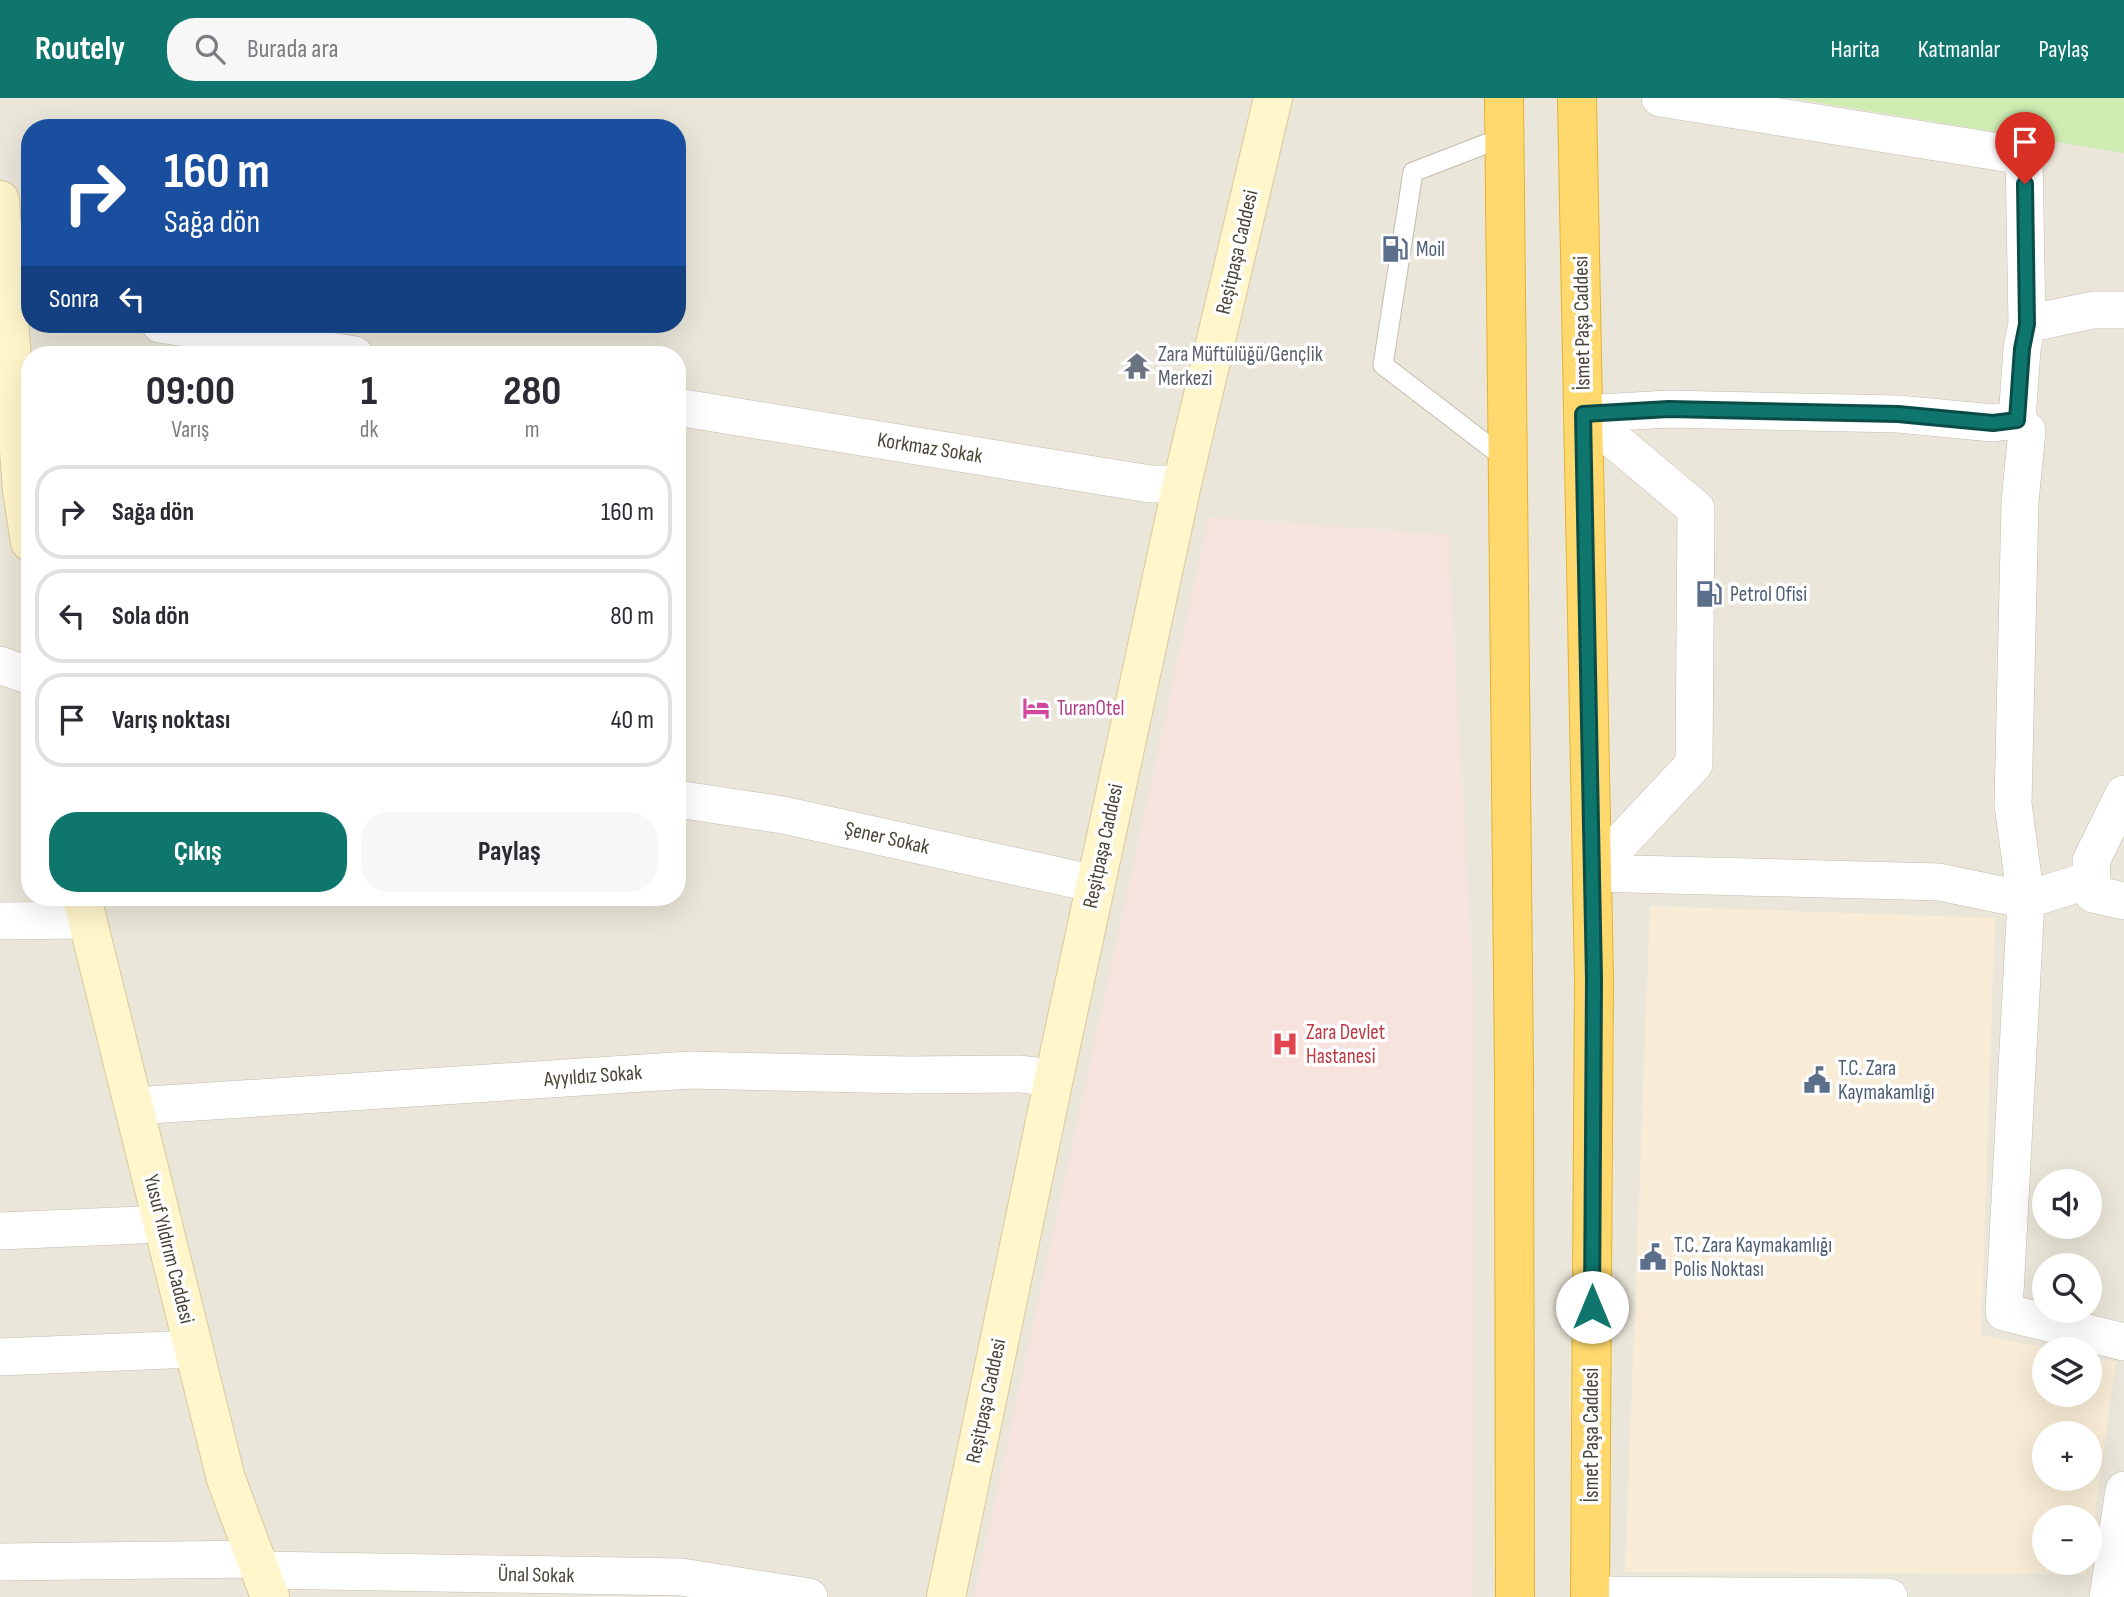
<!DOCTYPE html>
<html lang="tr">
<meta charset="utf-8">
<style>
body{margin:0;font-family:"Sofia Sans Condensed",sans-serif;background:#f7f7f7;color:#2b2b33;height:100vh;display:flex;flex-direction:column;font-size:26px;white-space:nowrap}
*{box-sizing:border-box;margin:0}
p{font-size:23px;color:#7c7c81}
.icon{flex:none;width:38px;height:38px;fill:none;stroke:currentColor;stroke-width:2;stroke-linecap:round;stroke-linejoin:round}
.map{position:relative;flex:1;overflow:hidden}
.sheet{position:absolute;left:21px;top:248px;width:665px;height:560px;display:flex;flex-direction:column;background:#fff;border-radius:28px;box-shadow:0 7px 28px #0002}
.sheet>*{flex:none}
.hud{position:absolute;left:21px;top:21px;width:665px;height:214px;border-radius:28px;box-shadow:0 7px 28px #0002;background:#1a4fa0;color:#fff;overflow:hidden}
.fabs{position:absolute;left:2032px;top:1071px;display:grid;gap:14px}
.fabs a{display:grid;place-items:center;width:70px;height:70px;border-radius:50%;background:#fff;box-shadow:0 7px 28px #0002;font-size:35px}
.pin{position:absolute;display:grid;place-items:center;width:60px;height:60px;color:#fff;margin:-72px -30px;border-radius:50% 50% 50% 0;rotate:-45deg;box-shadow:0 0 7px #0007}
.pin .icon{rotate:45deg}
.me{position:absolute;width:77px;margin:-38px;rotate:0deg;stroke-linejoin:round;filter:drop-shadow(0 0 5px #0008)}
.turn{display:flex;align-items:center;gap:24px;height:147px;padding:0 28px;font-size:32px}
.turn .icon{width:91px;height:91px;stroke-width:2.5}
.turn b{display:block;font-size:49px;line-height:60px}
.then{display:flex;align-items:center;height:66px;padding:0 28px;background:#0003;gap:14px;font-size:26px}
.eta{display:flex;justify-content:space-evenly;align-items:center;height:119px;text-align:center}
.eta b{font-size:42px;font-weight:700;line-height:49px}
.button{display:flex;gap:14px;margin-top:auto;padding:14px 28px}
.button a{flex:1;height:80px;border-radius:28px;background:#0f766e;color:#fff;font-size:28px;font-weight:700;line-height:80px;text-align:center}
.button a+a{background:#f7f7f7;color:#2b2b33}
ul{padding:0;list-style:none}
li{display:flex;align-items:center;gap:21px;height:94px;margin:0 14px 10px;padding:0 14px;border:4px solid #e1e1e2;border-radius:28px}
li div{flex:1}
li b{display:block;font-size:26px}
li em{font-style:normal}
header{display:flex;align-items:center;gap:42px;box-sizing:border-box;height:98px;padding:0 35px;background:#0f766e;color:#fff}
header strong{font-size:33px}
nav{display:flex;gap:38px;margin-inline-start:auto;font-size:24px}
.search{width:490px;height:63px;background:#f7f7f7;display:flex;align-items:center;gap:18px;box-sizing:border-box;padding:0 24px;border-radius:28px;color:#7c7c81;font-size:26px}
.map>svg:first-child{display:block}
.residential{fill:#eae6d9;fill-rule:evenodd}
.commercial{fill:#f8ecd6;fill-rule:evenodd}
.medical{fill:#f7e3de}
.green{fill:#ceecb2}
.lines{fill:none;stroke-linecap:round;stroke-linejoin:round}
.lane-casing{stroke:#c2bcad;stroke-width:21}
.street-casing{stroke:#c2bcad;stroke-width:38}
.secondary-casing{stroke:#d8cb99;stroke-width:40}
.highway-casing{stroke:#e5b236;stroke-width:40}
.lane{stroke:#fff;stroke-width:19}
.street{stroke:#fff;stroke-width:37}
.secondary{stroke:#fff6cc;stroke-width:38}
.highway{stroke:#ffd96d;stroke-width:38}
.route-casing{stroke:#0a4d48;stroke-width:18}
.route{stroke:#0f766e;stroke-width:12}
.labels{text-anchor:middle;dominant-baseline:central;stroke-width:7;stroke-linejoin:round;paint-order:stroke}
.service-label{font-size:21px;fill:#4e5e75;stroke:#fff;text-anchor:start}
.street-label{font-size:21px;fill:#4b4538;stroke:#fff}
.worship-label{font-size:21px;fill:#5b616d;stroke:#fff;text-anchor:start}
.hotel-label{font-size:21px;fill:#b23c85;stroke:#fff;text-anchor:start}
.health-label{font-size:21px;fill:#be3a42;stroke:#fff;text-anchor:start}
</style>
<header>
<strong>Routely</strong>
<div class="search"><svg class="icon" aria-label="search" viewBox="0 0 24 24"><circle cx="10" cy="10" r="6"/><path d="M15 15l6 6"/></svg>Burada ara</div>
<nav><a>Harita</a><a>Katmanlar</a><a>Paylaş</a></nav>
</header>
<div class="map">
<svg width="2124" height="1499" viewBox="0 0 2124 1499">
<rect width="100%" height="100%" fill="#f6f3eb"/>
<path class="residential" d="M 0,0 L 2124,0 L 2124,1499 L 0,1499 ZM 30,30 L 677,30 L 677,226 L 30,226 ZM 30,257 L 677,257 L 677,800 L 30,800 ZM 2044,1083 L 2090,1083 L 2090,1129 L 2044,1129 ZM 2044,1167 L 2090,1167 L 2090,1213 L 2044,1213 ZM 2044,1251 L 2090,1251 L 2090,1297 L 2044,1297 ZM 2044,1335 L 2090,1335 L 2090,1381 L 2044,1381 ZM 2044,1419 L 2090,1419 L 2090,1465 L 2044,1465 Z"/>
<path class="commercial" d="M 1650,808 L 1995,820 L 1981,1237 L 2051,1251 L 2044,1251 L 2044,1297 L 2090,1297 L 2090,1259 L 2116,1264 L 2090,1450 L 2090,1419 L 2044,1419 L 2044,1465 L 2087,1465 L 2086,1476 L 1625,1474 ZM 2044,1335 L 2090,1335 L 2090,1381 L 2044,1381 Z"/>
<path class="medical" d="M 1209,419 L 1448,437 L 1474,902 L 1473,1499 L 974,1499 Z"/>
<path class="green" d="M 1791,0 L 2124,0 L 2124,55 Z"/>
<g class="lines">
<defs>
<path id="lane" d="M 1504,39 L 1413,74 L 1383,267 L 1507,362"/>
<path id="street" d="M 1660,0 L 2024,58 L 2027,226
M 160,226 L 355,257
M 677,309 L 1150,386 L 1182,386
M 1583,316 L 1669,311 L 1898,316 L 1993,325 L 2017,322 L 2022,251 L 2027,226 L 2093,212 L 2124,212
M 1583,316 L 1696,411 L 1694,666 L 1592,775
M 2017,322 L 2027,333 L 2020,403 L 2013,706 L 2026,802 L 2004,1214 L 2124,1244
M 0,567 L 30,578
M 2124,696 L 2091,763 L 2093,796 L 2124,803
M 677,701 L 783,717 L 1095,786
M 1592,775 L 1939,784 L 2026,802 L 2092,781
M 0,823 L 87,822
M 134,1008 L 690,972 L 907,977 L 1020,976 L 1054,980
M 0,1133 L 140,1127 L 163,1124
M 0,1259 L 194,1251
M 0,1464 L 256,1461
M 261,1472 L 681,1479 L 809,1499
M 1590,1497 L 1889,1499
M 2108,1499 L 2124,1392"/>
<path id="secondary" d="M 0,102 L 22,392 L 30,444
M 82,800 L 226,1381 L 270,1499
M 946,1499 L 1054,980 L 1182,386 L 1273,0"/>
<path id="highway" d="M 1504,0 L 1514,973 L 1515,1499
M 1577,0 L 1594,881 L 1590,1499"/>
</defs>
<use href="#lane" class="lane-casing"/>
<use href="#street" class="street-casing"/>
<use href="#secondary" class="secondary-casing"/>
<use href="#highway" class="highway-casing"/>
<use href="#lane" class="lane"/>
<use href="#street" class="street"/>
<use href="#secondary" class="secondary"/>
<use href="#highway" class="highway"/>
</g>
<g class="lines">
<defs>
<path id="route" d="M 1592,1209 L 1594,881 L 1583,316 L 1669,311 L 1898,316 L 1993,325 L 2017,322 L 2022,251 L 2027,226 L 2025,86"/>
</defs>
<use href="#route" class="route-casing"/>
<use href="#route" class="route"/>
</g>
<defs>
<symbol id="fuel-bare" viewBox="-9 -9 18 18"><path d="M-5.5-6h7V0h2V4h1.3V-2.5L3-4.5l.8-.8L6-3V5H2.5V1h-1V6h-7ZM-4.2-4.7v3.2H.2V-4.7Z" fill="#5c6f8a" stroke="#fff" stroke-width="2.5" paint-order="stroke"/></symbol>
<symbol id="temple-bare" viewBox="-9 -9 18 18"><path d="M0-6L5-2H3V0L6.5 2.5H4V6H1.5V3h-3V6H-4V2.5H-6.5L-3 0V-2H-5Z" fill="#6b7280" stroke="#fff" stroke-width="2.5" paint-order="stroke"/></symbol>
<symbol id="hotel-bare" viewBox="-9 -9 18 18"><path d="M-6-4.5h1.5V1H6V5H4.5V3h-9V5H-6ZM-4 0a1.8 1.8 0 1 1 3.6 0ZM.5 0V-2.5h3Q6-2.5 6 0Z" fill="#d1479c" stroke="#fff" stroke-width="2.5" paint-order="stroke"/></symbol>
<symbol id="hospital-bare" viewBox="-9 -9 18 18"><path d="M-5-5h3v3.5h4V-5h3V5h-3V1.5h-4V5h-3Z" fill="#e0444e" stroke="#fff" stroke-width="2.5" paint-order="stroke"/></symbol>
<symbol id="civic-bare" viewBox="-9 -9 18 18"><path d="M-.6-6.5H3V-4.5H.6V-3L4-1V1h2V6H-6V1h2V-1L-.6-3ZM-1.2 2.5V6h2.4V2.5Z" fill="#5c6f8a" stroke="#fff" stroke-width="2.5" paint-order="stroke"/></symbol>
</defs>
<g fill-rule="evenodd">
<use href="#fuel-bare" x="1376" y="132" width="38" height="38"/>
<use href="#temple-bare" x="1118" y="249" width="38" height="38"/>
<use href="#fuel-bare" x="1690" y="477" width="38" height="38"/>
<use href="#hotel-bare" x="1017" y="591" width="38" height="38"/>
<use href="#hospital-bare" x="1266" y="927" width="38" height="38"/>
<use href="#civic-bare" x="1798" y="963" width="38" height="38"/>
<use href="#civic-bare" x="1634" y="1140" width="38" height="38"/>
</g>
<g class="labels">
<g class="service-label">
<text x="1416" y="151">Moil</text>
<text x="1730" y="496">Petrol Ofisi</text>
<text x="1838" y="970">T.C. Zara<tspan x="1838" dy="24">Kaymakamlığı</tspan></text>
<text x="1674" y="1147">T.C. Zara Kaymakamlığı<tspan x="1674" dy="24">Polis Noktası</tspan></text>
</g>
<g class="street-label">
<text transform="translate(1237 154) rotate(-77)">Reşitpaşa Caddesi</text>
<text transform="translate(1582 225) rotate(-91)">İsmet Paşa Caddesi</text>
<text transform="translate(930 350) rotate(9)">Korkmaz Sokak</text>
<text transform="translate(887 740) rotate(13)">Şener Sokak</text>
<text transform="translate(1103 748) rotate(-78)">Reşitpaşa Caddesi</text>
<text transform="translate(593 978) rotate(-4)">Ayyıldız Sokak</text>
<text transform="translate(169 1151) rotate(76)">Yusuf Yıldırım Caddesi</text>
<text transform="translate(986 1303) rotate(-78)">Reşitpaşa Caddesi</text>
<text transform="translate(1591 1337) rotate(-90)">İsmet Paşa Caddesi</text>
<text transform="translate(536 1477) rotate(1)">Ünal Sokak</text>
</g>
<g class="worship-label">
<text x="1158" y="256">Zara Müftülüğü/Gençlik<tspan x="1158" dy="24">Merkezi</tspan></text>
</g>
<g class="hotel-label">
<text x="1057" y="610">TuranOtel</text>
</g>
<g class="health-label">
<text x="1306" y="934">Zara Devlet<tspan x="1306" dy="24">Hastanesi</tspan></text>
</g>
</g>
</svg>
<div class="fabs">
<a><svg class="icon" aria-label="sound" viewBox="0 0 24 24"><path d="M4 9h4l5-4v14l-5-4H4zM17 9q2 3 0 6"/></svg></a>
<a><svg class="icon" aria-label="search" viewBox="0 0 24 24"><circle cx="10" cy="10" r="6"/><path d="M15 15l6 6"/></svg></a>
<a><svg class="icon" aria-label="layers" viewBox="0 0 24 24"><path d="M12 4l9 5-9 5-9-5zM3 14l9 5 9-5"/></svg></a>
<a>+</a>
<a>−</a>
</div>
<div class="pin" style="left:2025px;top:86px;background:#d93025"><svg class="icon" aria-label="arrive" viewBox="0 0 24 24"><path d="M6 21V4h12l-3 4 3 4H6"/></svg></div>
<svg class="me" style="left:1592px;top:1209px" viewBox="-20 -20 40 40"><circle r="19" fill="#fff"/><path d="M0-13L10 11 0 6-10 11z" fill="#0f766e"/></svg>
<div class="hud">
<div class="turn"><svg class="icon" aria-label="right" viewBox="0 0 24 24"><path d="M7 20v-9h11M14 6l5 5-5 5"/></svg><div><b>160 m</b>Sağa dön</div></div>
<div class="then">Sonra<svg class="icon" aria-label="left" viewBox="0 0 24 24"><path d="M17 20v-9H6M10 6l-5 5 5 5"/></svg></div>
</div>
<section class="sheet">
<div class="eta">
<div><b>09:00</b><p>Varış</p></div>
<div><b>1</b><p>dk</p></div>
<div><b>280</b><p>m</p></div>
</div>
<ul>
<li><svg class="icon" aria-label="right" viewBox="0 0 24 24"><path d="M7 20v-9h11M14 6l5 5-5 5"/></svg><div><b>Sağa dön</b></div><em>160 m</em></li>
<li><svg class="icon" aria-label="left" viewBox="0 0 24 24"><path d="M17 20v-9H6M10 6l-5 5 5 5"/></svg><div><b>Sola dön</b></div><em>80 m</em></li>
<li><svg class="icon" aria-label="arrive" viewBox="0 0 24 24"><path d="M6 21V4h12l-3 4 3 4H6"/></svg><div><b>Varış noktası</b></div><em>40 m</em></li>
</ul>
<div class="button"><a>Çıkış</a><a>Paylaş</a></div>
</section>
</div>
